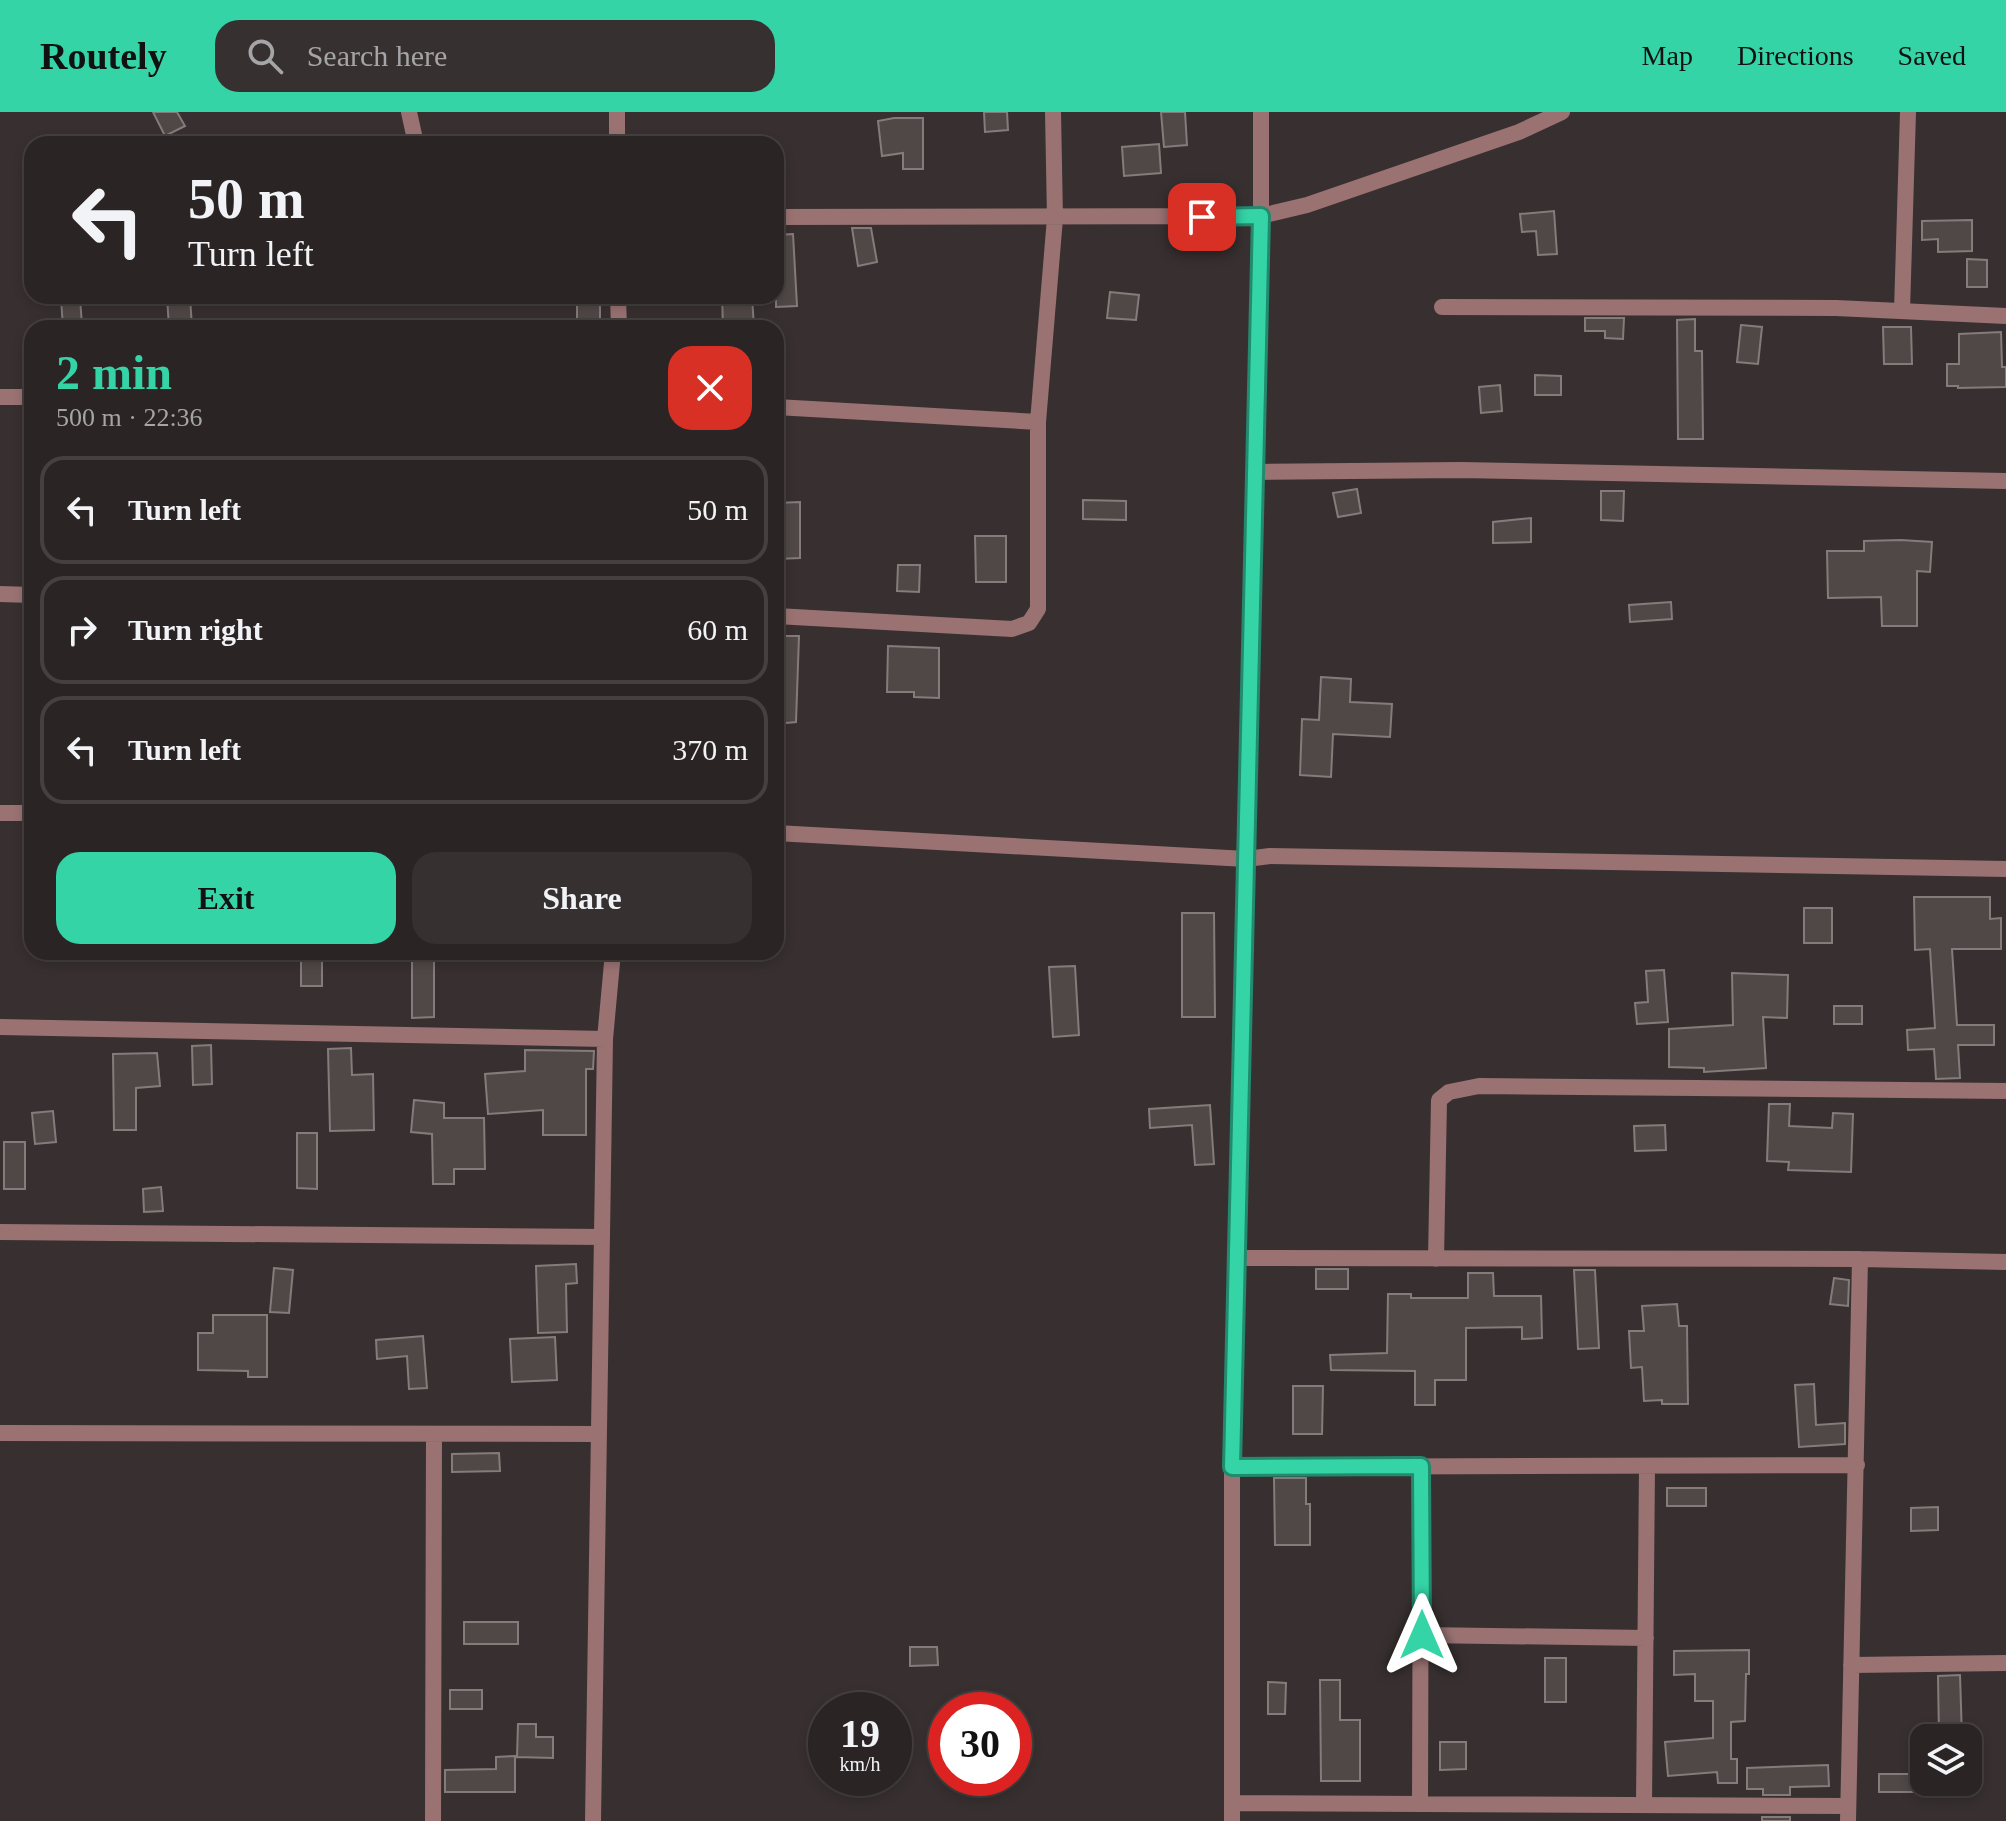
<!DOCTYPE html>
<meta charset="utf-8">
<style>
body{margin:0;font-family:"Times New Roman",serif;background:#363031;color:#f1f3f6;height:100vh;display:flex;flex-direction:column;font-size:30px;white-space:nowrap}
*{box-sizing:border-box;margin:0}
p{font-size:26px;color:#a5a4a6}
.icon{flex:none;width:44px;height:44px;fill:none;stroke:currentColor;stroke-width:2;stroke-linecap:round;stroke-linejoin:round}
.map{position:relative;flex:1;overflow:hidden}
.drawer{position:absolute;left:24px;top:208px;width:760px;height:640px;display:flex;flex-direction:column;background:#2a2424;border-radius:24px;box-shadow:0 4px 12px #0003,0 0 0 2px #464141}
.drawer>*{flex:none}
.top-card{position:absolute;left:24px;top:24px;width:760px;height:168px;border-radius:24px;box-shadow:0 4px 12px #0003,0 0 0 2px #464141;background:#2a2424;color:#f1f3f6;overflow:hidden}
.tools{position:absolute;left:1910px;top:1612px;display:grid;gap:16px}
.tools a{display:grid;place-items:center;width:72px;height:72px;border-radius:16px;background:#2a2424;box-shadow:0 4px 12px #0003,0 0 0 2px #464141;font-size:40px}
.speed{position:absolute;left:808px;top:1580px;display:flex;gap:16px;font-size:40px;font-weight:700;text-align:center}
.speed>*{display:grid;place-content:center;width:104px;height:104px;border-radius:50%;background:#2a2424;box-shadow:0 4px 12px #0003,0 0 0 2px #464141;line-height:1}
.speed small{font-size:20px;font-weight:400}
.speed .limit{border:12px solid #d22;background:#fff;color:#111}
.pin{position:absolute;display:grid;place-items:center;width:68px;height:68px;color:#fff;margin:-34px;border-radius:16px;box-shadow:0 4px 12px #0006}
.me{position:absolute;width:88px;margin:-44px;rotate:0deg;stroke-linejoin:round;filter:drop-shadow(0 0 6px #0008)}
.turn{display:flex;align-items:center;gap:28px;height:168px;padding:0 32px;font-size:36px}
.turn .icon{width:104px;height:104px;stroke-width:2.5}
.turn b{display:block;font-size:56px;line-height:68px}
.round{display:grid;place-items:center;flex:none;width:84px;height:84px;border-radius:24px;background:#363031}
.overview{display:flex;align-items:center;justify-content:space-between;height:136px;padding:0 32px}
h1{font-size:48px;font-weight:800;line-height:60px;color:#35d4a7}
.action{display:flex;gap:16px;margin-top:auto;padding:16px 32px}
.action a{flex:1;height:92px;border-radius:24px;background:#35d4a7;color:#111;font-size:32px;font-weight:800;line-height:92px;text-align:center}
.action a+a{background:#363031;color:#f1f3f6}
ul{padding:0;list-style:none}
li{display:flex;align-items:center;gap:24px;height:108px;margin:0 16px 12px;padding:0 16px;border:4px solid #464141;border-radius:24px}
li div{flex:1}
li b{display:block;font-size:30px}
li em{font-style:normal}
header{display:flex;align-items:center;gap:48px;box-sizing:border-box;height:112px;padding:0 40px;background:#35d4a7;color:#111}
header strong{font-size:38px}
nav{display:flex;gap:44px;margin-inline-start:auto;font-size:28px}
.search{width:560px;height:72px;background:#363031;display:flex;align-items:center;gap:20px;box-sizing:border-box;padding:0 28px;border-radius:24px;color:#a5a4a6;font-size:30px}
.map>svg:first-child{display:block}
.building{fill:#504847;stroke:#847b7a;stroke-width:2}
.lines{fill:none;stroke-linecap:round;stroke-linejoin:round}
.minor{stroke:#9a7272;stroke-width:16}
.route-casing{stroke:#228a6d;stroke-width:20}
.route{stroke:#35d4a7;stroke-width:14}
</style>
<header>
<strong>Routely</strong>
<div class="search"><svg class="icon" aria-label="search" viewBox="0 0 24 24"><circle cx="10" cy="10" r="6"/><path d="M15 15l6 6"/></svg>Search here</div>
<nav><a>Map</a><a>Directions</a><a>Saved</a></nav>
</header>
<div class="map">
<svg width="2006" height="1709" viewBox="0 0 2006 1709">
<rect width="100%" height="100%" fill="#383030"/>
<path class="building" d="M 153,0 L 177,0 L 185,14 L 165,24 Z
M 984,0 L 1007,0 L 1008,18 L 985,20 Z
M 1161,0 L 1185,0 L 1187,33 L 1164,35 Z
M 894,6 L 923,6 L 923,57 L 903,57 L 903,41 L 882,44 L 878,9 Z
M 1159,32 L 1161,61 L 1124,64 L 1122,35 Z
M 1554,99 L 1557,142 L 1538,143 L 1536,119 L 1522,120 L 1520,102 Z
M 1972,108 L 1972,139 L 1938,140 L 1938,127 L 1922,128 L 1922,109 Z
M 852,116 L 871,116 L 877,150 L 858,154 Z
M 793,122 L 797,194 L 776,195 L 776,123 Z
M 1967,147 L 1987,148 L 1987,175 L 1967,175 Z
M 1110,180 L 1139,183 L 1136,208 L 1107,206 Z
M 167,184 L 190,184 L 192,216 L 169,216 Z
M 722,184 L 752,184 L 754,216 L 723,216 Z
M 80,186 L 82,213 L 63,215 L 61,187 Z
M 577,191 L 600,191 L 600,216 L 577,216 Z
M 1585,206 L 1624,206 L 1623,227 L 1605,226 L 1605,219 L 1585,219 Z
M 1695,207 L 1695,239 L 1702,239 L 1703,327 L 1678,327 L 1677,208 Z
M 1741,213 L 1762,215 L 1758,252 L 1737,250 Z
M 1883,215 L 1911,215 L 1912,252 L 1884,252 Z
M 2001,220 L 2002,255 L 2006,255 L 2006,275 L 1958,276 L 1958,274 L 1947,274 L 1947,252 L 1959,252 L 1959,222 Z
M 1535,263 L 1561,264 L 1561,283 L 1535,283 Z
M 1500,273 L 1502,299 L 1481,301 L 1479,275 Z
M 1357,377 L 1361,401 L 1338,405 L 1333,381 Z
M 1601,379 L 1624,379 L 1623,409 L 1601,408 Z
M 1083,388 L 1126,389 L 1126,408 L 1083,407 Z
M 800,390 L 800,446 L 776,447 L 776,391 Z
M 1531,406 L 1531,430 L 1493,431 L 1493,410 Z
M 975,424 L 1006,424 L 1006,470 L 976,470 Z
M 1901,428 L 1932,430 L 1930,460 L 1917,459 L 1917,514 L 1882,514 L 1881,485 L 1828,486 L 1827,439 L 1864,439 L 1864,429 Z
M 898,453 L 920,453 L 919,480 L 897,479 Z
M 1671,490 L 1672,507 L 1630,510 L 1629,493 Z
M 776,524 L 799,524 L 796,610 L 776,612 Z
M 888,534 L 939,536 L 939,586 L 914,585 L 914,580 L 887,580 Z
M 1321,565 L 1351,567 L 1350,590 L 1392,592 L 1390,625 L 1333,622 L 1331,665 L 1300,663 L 1302,607 L 1319,608 Z
M 1914,785 L 1990,785 L 1990,807 L 2001,806 L 2001,837 L 1952,837 L 1957,913 L 1994,913 L 1994,933 L 1958,933 L 1960,966 L 1936,967 L 1934,937 L 1908,938 L 1907,918 L 1935,916 L 1930,837 L 1915,838 Z
M 1804,796 L 1832,796 L 1832,831 L 1804,831 Z
M 1182,801 L 1214,801 L 1215,905 L 1182,905 Z
M 301,840 L 322,840 L 322,874 L 301,874 Z
M 412,840 L 434,840 L 434,905 L 412,906 Z
M 1075,854 L 1079,923 L 1053,925 L 1049,855 Z
M 1664,858 L 1668,910 L 1637,912 L 1635,891 L 1648,890 L 1646,859 Z
M 1732,861 L 1788,863 L 1787,906 L 1763,905 L 1766,956 L 1704,960 L 1704,956 L 1669,955 L 1669,917 L 1733,913 Z
M 1834,894 L 1862,894 L 1862,912 L 1834,912 Z
M 211,933 L 212,972 L 193,973 L 192,934 Z
M 351,936 L 352,963 L 373,962 L 374,1018 L 330,1019 L 328,937 Z
M 525,938 L 594,939 L 593,957 L 586,957 L 586,1023 L 543,1023 L 543,998 L 488,1002 L 485,962 L 525,959 Z
M 157,941 L 160,974 L 136,976 L 136,1018 L 114,1018 L 113,942 Z
M 414,988 L 444,991 L 444,1006 L 484,1006 L 485,1057 L 454,1057 L 454,1072 L 433,1072 L 432,1022 L 411,1020 Z
M 1769,992 L 1790,992 L 1789,1014 L 1832,1016 L 1833,1001 L 1853,1002 L 1851,1060 L 1788,1058 L 1789,1050 L 1767,1049 Z
M 1210,993 L 1214,1052 L 1195,1053 L 1192,1013 L 1150,1016 L 1149,997 Z
M 53,999 L 56,1030 L 35,1032 L 32,1001 Z
M 1665,1013 L 1666,1038 L 1635,1039 L 1634,1014 Z
M 297,1021 L 317,1021 L 317,1077 L 297,1076 Z
M 4,1030 L 25,1030 L 25,1077 L 4,1077 Z
M 161,1075 L 163,1099 L 144,1100 L 143,1077 Z
M 576,1152 L 577,1171 L 566,1172 L 567,1220 L 538,1221 L 536,1154 Z
M 274,1156 L 293,1158 L 289,1201 L 270,1200 Z
M 1316,1157 L 1348,1157 L 1348,1177 L 1316,1177 Z
M 1574,1158 L 1595,1158 L 1599,1236 L 1578,1237 Z
M 1468,1161 L 1493,1161 L 1494,1184 L 1541,1184 L 1542,1226 L 1522,1227 L 1522,1215 L 1466,1216 L 1466,1268 L 1435,1268 L 1435,1293 L 1415,1293 L 1415,1259 L 1331,1258 L 1330,1243 L 1387,1241 L 1388,1182 L 1411,1182 L 1411,1186 L 1468,1186 Z
M 1834,1166 L 1849,1168 L 1848,1194 L 1830,1192 Z
M 1677,1192 L 1679,1214 L 1687,1214 L 1688,1292 L 1662,1292 L 1662,1288 L 1644,1289 L 1642,1255 L 1631,1256 L 1629,1219 L 1644,1219 L 1642,1194 Z
M 213,1203 L 267,1203 L 267,1265 L 248,1265 L 248,1259 L 198,1258 L 198,1221 L 213,1221 Z
M 423,1224 L 427,1276 L 409,1277 L 407,1244 L 377,1247 L 376,1228 Z
M 555,1225 L 557,1268 L 512,1270 L 510,1227 Z
M 1814,1272 L 1816,1313 L 1845,1311 L 1845,1332 L 1799,1335 L 1795,1273 Z
M 1293,1274 L 1323,1274 L 1322,1322 L 1293,1322 Z
M 499,1341 L 500,1359 L 452,1360 L 452,1342 Z
M 1274,1366 L 1306,1366 L 1306,1392 L 1310,1392 L 1310,1433 L 1275,1433 Z
M 1667,1376 L 1706,1376 L 1706,1394 L 1667,1394 Z
M 1938,1395 L 1938,1418 L 1911,1419 L 1911,1396 Z
M 464,1510 L 518,1510 L 518,1532 L 464,1532 Z
M 910,1535 L 937,1535 L 938,1553 L 910,1554 Z
M 1749,1538 L 1749,1562 L 1746,1562 L 1745,1609 L 1731,1610 L 1731,1647 L 1737,1647 L 1737,1671 L 1718,1671 L 1717,1660 L 1668,1664 L 1665,1630 L 1713,1626 L 1713,1589 L 1695,1589 L 1695,1562 L 1674,1563 L 1674,1539 Z
M 1545,1546 L 1566,1546 L 1566,1590 L 1545,1590 Z
M 1960,1563 L 1962,1626 L 1939,1626 L 1938,1564 Z
M 1320,1568 L 1340,1568 L 1340,1608 L 1360,1608 L 1360,1669 L 1321,1669 Z
M 1268,1570 L 1286,1571 L 1285,1602 L 1268,1602 Z
M 450,1578 L 482,1578 L 482,1597 L 450,1597 Z
M 518,1612 L 536,1612 L 536,1625 L 553,1625 L 553,1646 L 517,1645 Z
M 1440,1630 L 1466,1630 L 1466,1657 L 1440,1658 Z
M 515,1644 L 515,1680 L 445,1680 L 445,1658 L 496,1657 L 496,1645 Z
M 1828,1653 L 1829,1674 L 1790,1675 L 1790,1683 L 1763,1683 L 1763,1677 L 1747,1677 L 1747,1656 Z
M 1879,1662 L 1923,1662 L 1923,1680 L 1879,1680 Z
M 1762,1705 L 1790,1705 L 1790,1709 L 1762,1709 Z"/>
<g class="lines">
<path class="minor" d="M 409,0 L 416,32
M 617,32 L 617,0
M 776,105 L 1261,104 L 1307,93 L 1519,20 L 1562,0
M 618,184 L 619,216
M 1442,195 L 1836,196 L 2006,204
M 1902,199 L 1908,0
M 0,285 L 32,285
M 776,295 L 1038,310
M 1255,360 L 1461,358 L 2006,369
M 0,482 L 32,483
M 776,504 L 1012,517 L 1029,511 L 1038,497 L 1038,310 L 1055,106 L 1053,0
M 0,701 L 32,701
M 776,721 L 1246,747 L 1270,744 L 2006,757
M 0,915 L 605,927
M 0,1120 L 602,1125
M 1237,1146 L 1860,1147 L 2006,1150
M 1436,1147 L 1439,988 L 1449,980 L 1479,974 L 2006,979
M 0,1321 L 599,1322
M 1232,1355 L 1857,1353
M 1422,1523 L 1646,1526
M 1851,1553 L 2006,1551
M 1232,1691 L 1848,1694
M 1420,1692 L 1421,1354
M 1644,1693 L 1647,1354
M 433,1709 L 434,1322
M 593,1709 L 605,927 L 613,840
M 1232,1709 L 1232,1355 L 1261,104 L 1261,0
M 1848,1709 L 1860,1147"/>
</g>
<g class="lines">
<defs>
<path id="route" d="M 1202,105 L 1261,104 L 1232,1355 L 1421,1354 L 1422,1523"/>
</defs>
<use href="#route" class="route-casing"/>
<use href="#route" class="route"/>
</g>
</svg>
<div class="tools">
<a><svg class="icon" aria-label="layers" viewBox="0 0 24 24"><path d="M12 4l9 5-9 5-9-5zM3 14l9 5 9-5"/></svg></a>
</div>
<div class="speed"><div>19<small>km/h</small></div><div class="limit">30</div></div>
<div class="pin" style="left:1202px;top:105px;background:#d93025"><svg class="icon" aria-label="arrive" viewBox="0 0 24 24"><path d="M6 21V4h12l-3 4 3 4H6"/></svg></div>
<svg class="me" style="left:1422px;top:1523px" viewBox="-20 -20 40 40"><path d="M0-17L14 15 0 8-14 15z" fill="#35d4a7" stroke="#fff" stroke-width="4"/></svg>
<div class="top-card">
<div class="turn"><svg class="icon" aria-label="left" viewBox="0 0 24 24"><path d="M17 20v-9H6M10 6l-5 5 5 5"/></svg><div><b>50 m</b>Turn left</div></div>
</div>
<section class="drawer">
<div class="overview"><div><h1>2 min</h1><p>500 m · 22:36</p></div><a class="round" style="background:#d93025;color:#fff"><svg class="icon" aria-label="close" viewBox="0 0 24 24"><path d="M6 6l12 12M18 6L6 18"/></svg></a></div>
<ul>
<li><svg class="icon" aria-label="left" viewBox="0 0 24 24"><path d="M17 20v-9H6M10 6l-5 5 5 5"/></svg><div><b>Turn left</b></div><em>50 m</em></li>
<li><svg class="icon" aria-label="right" viewBox="0 0 24 24"><path d="M7 20v-9h11M14 6l5 5-5 5"/></svg><div><b>Turn right</b></div><em>60 m</em></li>
<li><svg class="icon" aria-label="left" viewBox="0 0 24 24"><path d="M17 20v-9H6M10 6l-5 5 5 5"/></svg><div><b>Turn left</b></div><em>370 m</em></li>
</ul>
<div class="action"><a>Exit</a><a>Share</a></div>
</section>
</div>
